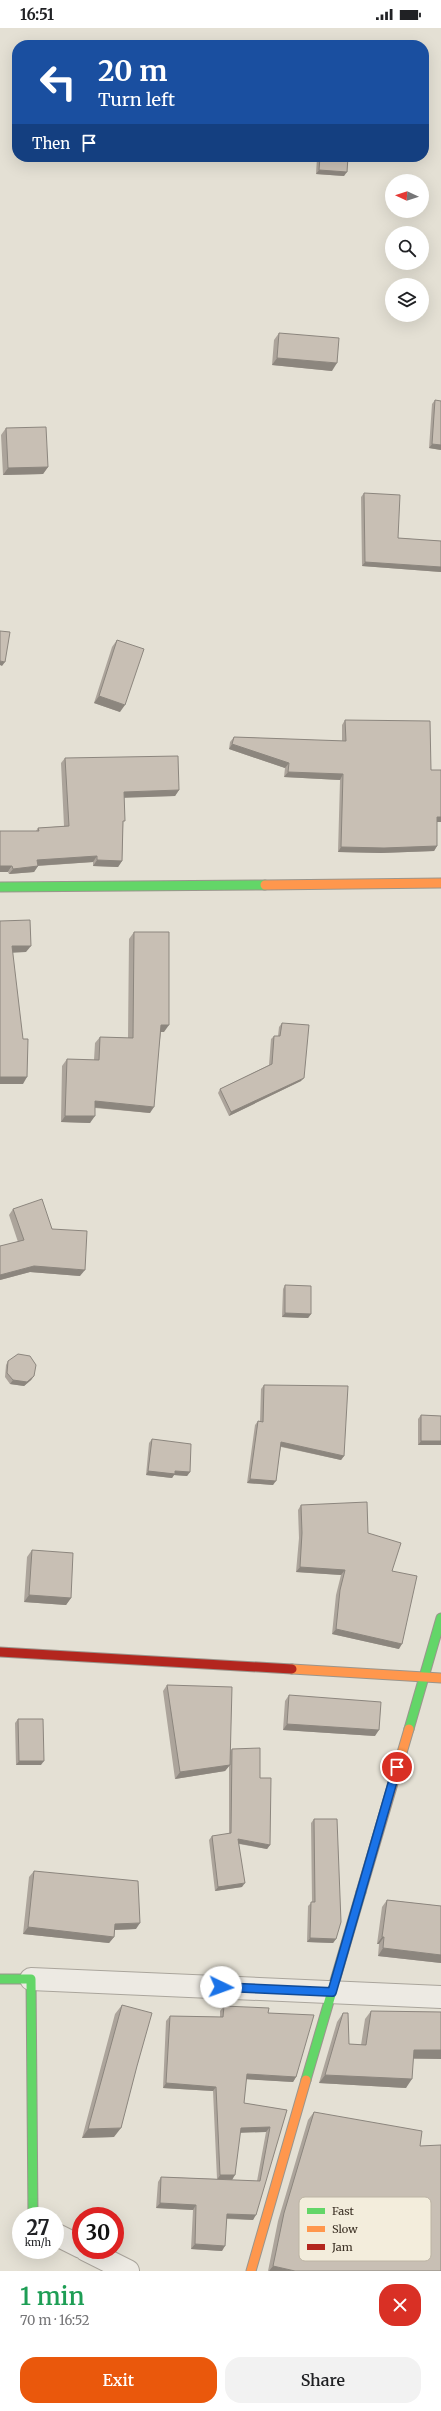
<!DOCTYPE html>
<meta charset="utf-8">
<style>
body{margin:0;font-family:Merriweather,serif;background:#f2f2f2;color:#202124;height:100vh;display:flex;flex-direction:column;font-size:15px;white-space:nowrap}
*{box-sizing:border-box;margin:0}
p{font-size:13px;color:#757577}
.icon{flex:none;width:22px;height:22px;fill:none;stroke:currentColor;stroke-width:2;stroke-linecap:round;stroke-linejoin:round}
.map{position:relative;height:2243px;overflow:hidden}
.drawer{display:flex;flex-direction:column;background:#fff;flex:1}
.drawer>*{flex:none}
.top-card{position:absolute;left:12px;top:12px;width:417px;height:122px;border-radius:16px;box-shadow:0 4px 16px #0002;background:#1a4fa0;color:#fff;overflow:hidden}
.needle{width:26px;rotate:273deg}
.controls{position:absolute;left:385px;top:146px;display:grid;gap:8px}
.controls a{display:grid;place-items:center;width:44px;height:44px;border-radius:50%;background:#fff;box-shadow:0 4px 16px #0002;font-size:20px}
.speed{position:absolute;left:12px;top:2179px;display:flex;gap:8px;font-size:20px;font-weight:700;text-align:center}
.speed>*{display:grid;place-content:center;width:52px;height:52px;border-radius:50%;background:#fff;box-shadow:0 4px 16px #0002;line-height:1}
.speed small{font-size:10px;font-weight:400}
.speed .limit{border:6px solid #d22;background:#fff;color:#111}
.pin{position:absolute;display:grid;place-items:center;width:34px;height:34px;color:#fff;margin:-17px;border:2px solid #fff;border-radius:50%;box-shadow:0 1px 4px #0007}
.me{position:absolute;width:44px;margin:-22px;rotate:93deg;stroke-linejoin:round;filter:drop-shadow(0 0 3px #0008)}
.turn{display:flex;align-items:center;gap:14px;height:84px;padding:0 20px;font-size:18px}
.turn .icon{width:52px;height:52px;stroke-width:2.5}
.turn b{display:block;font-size:28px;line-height:34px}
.then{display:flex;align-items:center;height:38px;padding:0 20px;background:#0003;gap:8px;font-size:15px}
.round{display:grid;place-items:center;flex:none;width:42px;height:42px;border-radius:16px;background:#f2f2f2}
.summary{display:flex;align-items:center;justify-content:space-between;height:68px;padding:0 20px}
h1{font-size:24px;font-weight:600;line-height:30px;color:#1e9e55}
.cta{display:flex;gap:8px;margin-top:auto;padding:8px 20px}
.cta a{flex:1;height:46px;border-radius:16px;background:#ea580c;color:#fff;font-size:16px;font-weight:600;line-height:46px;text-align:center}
.cta a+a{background:#f2f2f2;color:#202124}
.status{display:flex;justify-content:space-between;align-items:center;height:28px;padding:0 20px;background:#fff;direction:ltr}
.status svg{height:11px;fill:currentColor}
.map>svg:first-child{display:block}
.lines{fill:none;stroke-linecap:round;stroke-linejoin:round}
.street-casing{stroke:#aaa59c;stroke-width:24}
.fast-casing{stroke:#9a958c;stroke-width:11}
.slow-casing{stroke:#9a958c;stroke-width:11}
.jam-casing{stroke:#9a958c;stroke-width:11}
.street{stroke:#edeae3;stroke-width:22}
.fast{stroke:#63d668;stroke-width:9}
.slow{stroke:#ff974d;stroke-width:9}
.jam{stroke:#b3261e;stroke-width:9}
.wall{fill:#aca49b;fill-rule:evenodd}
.shaded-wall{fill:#8c867e}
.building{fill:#c8bfb4;stroke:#8c867e}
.route-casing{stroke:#114b97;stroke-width:10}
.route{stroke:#1a73e8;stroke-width:7}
.key{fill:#f3eddc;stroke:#bcb4a4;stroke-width:1}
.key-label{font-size:11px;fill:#3a2f23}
</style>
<div class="status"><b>16:51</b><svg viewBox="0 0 49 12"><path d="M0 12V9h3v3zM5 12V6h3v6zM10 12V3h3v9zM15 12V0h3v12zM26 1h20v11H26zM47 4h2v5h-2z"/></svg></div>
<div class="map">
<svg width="441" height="2243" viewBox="0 0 441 2243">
<rect width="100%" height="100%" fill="#e4e0d4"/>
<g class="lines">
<defs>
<path id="street" d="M 31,1951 L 441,1969
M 55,2206 L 81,2219
M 86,2222 L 128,2243"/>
<path id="fast" d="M 0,859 L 265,857
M 409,1701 L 441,1590
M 0,1951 L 31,1951 L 33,2188
M 306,2052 L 361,1864"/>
<path id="slow" d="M 265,857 L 441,855
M 292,1641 L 441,1650
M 361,1864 L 409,1701
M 251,2243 L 306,2052"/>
<path id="jam" d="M 0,1624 L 292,1641"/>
</defs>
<use href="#street" class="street-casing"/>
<use href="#fast" class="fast-casing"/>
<use href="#slow" class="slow-casing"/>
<use href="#jam" class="jam-casing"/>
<use href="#street" class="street"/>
<use href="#fast" class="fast"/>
<use href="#slow" class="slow"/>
<use href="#jam" class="jam"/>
</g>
<path class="wall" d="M 317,129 L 348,129 L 344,148 L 316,146 Z
M 279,305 L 332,343 L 272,337 L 274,312 Z
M 435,372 L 441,422 L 429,420 L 432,376 Z
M 6,400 L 48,439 L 43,446 L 3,447 L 1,407 Z
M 364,465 L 398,510 L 441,513 L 441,544 L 362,538 L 361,469 Z
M 117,612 L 120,684 L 94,675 L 112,619 Z
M 345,692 L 431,742 L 441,742 L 441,794 L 437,794 L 437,818 L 434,823 L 381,825 L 338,824 L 340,752 L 284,749 L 285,740 L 229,721 L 230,714 L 234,709 L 342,713 L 342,697 Z
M 65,730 L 179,762 L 175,768 L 124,769 L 122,833 L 118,839 L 93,838 L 93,834 L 38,838 L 34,844 L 9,846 L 8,844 L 38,800 L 64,798 L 61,735 Z
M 134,904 L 164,1004 L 161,1004 L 150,1085 L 95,1080 L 90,1095 L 61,1094 L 62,1038 L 67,1031 L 94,1032 L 95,1015 L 100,1009 L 128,1010 L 129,911 Z
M 282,995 L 301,1053 L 229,1088 L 218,1065 L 220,1061 L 269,1037 L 271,1011 L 274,1008 L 278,1008 L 279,999 Z
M 13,1181 L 52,1201 L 80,1248 L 30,1244 L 0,1252 L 0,1218 L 18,1214 L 9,1187 Z
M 285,1257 L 311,1286 L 308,1290 L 282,1289 L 283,1261 Z
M 8,1333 L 34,1348 L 31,1352 L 24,1358 L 10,1356 L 5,1349 L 6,1337 Z
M 264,1357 L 344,1428 L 341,1432 L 281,1419 L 273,1457 L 247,1455 L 255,1397 L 258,1393 L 260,1394 L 261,1361 Z
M 421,1387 L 441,1388 L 441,1417 L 418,1417 L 418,1391 Z
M 152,1411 L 190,1444 L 187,1448 L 174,1447 L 172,1450 L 146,1447 L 149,1415 Z
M 301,1477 L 368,1505 L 392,1543 L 399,1621 L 332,1606 L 336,1567 L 341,1547 L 296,1544 L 299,1510 L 298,1482 Z
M 32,1522 L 71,1570 L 66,1577 L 24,1574 L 27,1529 Z
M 167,1657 L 230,1724 L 232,1721 L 260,1750 L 270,1817 L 267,1821 L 239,1816 L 242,1859 L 215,1863 L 209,1812 L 212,1808 L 229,1806 L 229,1738 L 225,1743 L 175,1751 L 163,1663 Z
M 289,1667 L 375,1708 L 283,1702 L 285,1673 Z
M 18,1691 L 41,1737 L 16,1737 L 15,1695 Z
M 314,1791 L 336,1911 L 333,1915 L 307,1914 L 308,1878 L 312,1874 L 311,1795 Z
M 34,1843 L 136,1901 L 115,1902 L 114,1909 L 109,1915 L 23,1906 L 29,1849 Z
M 387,1872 L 441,1878 L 441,1935 L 378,1928 L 379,1916 L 377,1916 L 382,1879 Z
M 122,1977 L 114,2109 L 82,2110 L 115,1986 Z
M 224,1978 L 268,1985 L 296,2049 L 293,2054 L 246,2051 L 244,2075 L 287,2082 L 253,2192 L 227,2191 L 222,2223 L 191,2221 L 193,2182 L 156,2180 L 158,2154 L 161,2149 L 217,2151 L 213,2063 L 163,2060 L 166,1993 L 170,1988 L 220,1989 L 220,1983 ZM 240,2104 L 266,2104 L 257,2153 L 232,2152 Z
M 371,1983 L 441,1984 L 441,2031 L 413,2031 L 406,2060 L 319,2055 L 337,1994 L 343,1985 L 349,2016 L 361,2017 L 365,1991 Z
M 314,2084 L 420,2118 L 441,2243 L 268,2243 L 278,2193 L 308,2092 Z"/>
<path class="shaded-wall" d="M 319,142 L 347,144 L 344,148 L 316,146 Z
M 277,330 L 337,335 L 332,343 L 272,337 Z
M 432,416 L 441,417 L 441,422 L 429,420 Z
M 48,439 L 43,446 L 3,447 L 8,440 Z
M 365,534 L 441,539 L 441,544 L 362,538 Z
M 0,633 L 5,634 L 2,638 L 0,637 Z
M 99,668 L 125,677 L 120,684 L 94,675 Z
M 232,716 L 289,735 L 285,740 L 229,721 Z
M 288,744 L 343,746 L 340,752 L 284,749 Z
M 179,762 L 175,768 L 120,770 L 124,764 Z
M 437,789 L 441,789 L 441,794 L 434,794 Z
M 437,818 L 434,823 L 381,825 L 338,824 L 341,819 Z
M 97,828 L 93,834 L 33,838 L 37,832 Z
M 97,832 L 122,833 L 118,839 L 93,838 Z
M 0,838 L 12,838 L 8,844 L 0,844 Z
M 38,838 L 34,844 L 9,846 L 13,841 Z
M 12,918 L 31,918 L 26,924 L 8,925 Z
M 161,997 L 169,997 L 164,1004 L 157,1004 Z
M 0,1049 L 27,1049 L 23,1056 L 0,1056 Z
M 304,1050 L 301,1053 L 229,1088 L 231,1084 Z
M 95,1073 L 154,1079 L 150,1085 L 91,1079 Z
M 65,1088 L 95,1088 L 90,1095 L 61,1094 Z
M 34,1238 L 85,1242 L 80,1248 L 30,1244 L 0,1252 L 0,1247 Z
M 285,1285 L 311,1286 L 308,1290 L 282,1289 Z
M 34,1348 L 31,1352 L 24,1358 L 10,1356 L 13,1352 Z
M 421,1413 L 441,1413 L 441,1417 L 418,1417 Z
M 281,1414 L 344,1428 L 341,1432 L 279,1418 Z
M 148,1443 L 175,1443 L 190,1444 L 187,1448 L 174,1447 L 172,1450 L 146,1447 Z
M 250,1451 L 276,1453 L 273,1457 L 247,1455 Z
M 300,1539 L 345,1542 L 341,1547 L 296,1544 Z
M 29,1567 L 71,1570 L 66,1577 L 24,1574 Z
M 336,1601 L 402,1616 L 399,1621 L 332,1606 Z
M 287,1696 L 379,1702 L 375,1708 L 283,1702 Z
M 19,1733 L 44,1733 L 41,1737 L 16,1737 Z
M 230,1737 L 225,1743 L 175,1751 L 180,1744 Z
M 238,1811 L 270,1817 L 267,1821 L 236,1815 Z
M 245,1855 L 242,1859 L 215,1863 L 218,1859 Z
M 140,1895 L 136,1901 L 111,1902 L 115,1896 Z
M 28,1899 L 114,1909 L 109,1915 L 23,1906 Z
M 382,1909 L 384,1909 L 379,1916 L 377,1916 Z
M 310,1910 L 336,1911 L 333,1915 L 307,1914 Z
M 383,1920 L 441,1927 L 441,1935 L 378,1928 Z
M 414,2022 L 441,2022 L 441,2031 L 408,2030 Z
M 247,2046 L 296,2049 L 293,2054 L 243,2051 Z
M 325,2047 L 412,2051 L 406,2060 L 319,2055 Z
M 166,2055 L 216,2059 L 213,2063 L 163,2060 Z
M 270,2099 L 266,2104 L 237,2105 L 241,2100 Z
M 121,2100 L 114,2109 L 82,2110 L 88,2101 Z
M 220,2147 L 235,2147 L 232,2152 L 217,2152 Z
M 160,2175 L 196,2177 L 193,2182 L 156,2180 Z
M 227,2186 L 256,2187 L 253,2192 L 223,2190 Z
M 195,2216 L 225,2218 L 222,2223 L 191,2221 Z
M 273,2238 L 295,2243 L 269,2243 Z"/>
<path class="building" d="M 320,129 L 348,129 L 347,144 L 319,142 Z
M 279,305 L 339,310 L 337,335 L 277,330 Z
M 435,372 L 441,373 L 441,417 L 432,416 Z
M 46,399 L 48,439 L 8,440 L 6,400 Z
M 364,465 L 400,467 L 398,510 L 441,513 L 441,539 L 365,534 Z
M 0,603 L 10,604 L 5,634 L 0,633 Z
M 117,612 L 144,621 L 125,677 L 99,668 Z
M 345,692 L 430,693 L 431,742 L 441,742 L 441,789 L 437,789 L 437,818 L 384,820 L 341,819 L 343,746 L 288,744 L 289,735 L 232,716 L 234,709 L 346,713 Z
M 178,728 L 179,762 L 124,764 L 125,793 L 123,793 L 122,833 L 97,832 L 97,828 L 37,832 L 38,838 L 13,841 L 12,838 L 0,838 L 0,803 L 39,803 L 38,800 L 69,798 L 65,730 Z
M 30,892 L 31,918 L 12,918 L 23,1011 L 28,1011 L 27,1049 L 0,1049 L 0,893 Z
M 134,904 L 169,904 L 169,997 L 161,997 L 154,1079 L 95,1073 L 95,1088 L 65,1088 L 67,1031 L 99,1032 L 100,1009 L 133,1010 Z
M 282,995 L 309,997 L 304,1050 L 231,1084 L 220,1061 L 272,1036 L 274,1008 L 280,1008 Z
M 42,1171 L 52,1201 L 87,1203 L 85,1242 L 34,1238 L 0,1247 L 0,1218 L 24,1212 L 13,1181 Z
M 285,1257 L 311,1258 L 311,1286 L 285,1285 Z
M 18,1326 L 30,1328 L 36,1337 L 34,1348 L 27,1354 L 13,1352 L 7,1345 L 8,1333 Z
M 264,1357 L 348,1358 L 344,1428 L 281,1414 L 276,1453 L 250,1451 L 258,1393 L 263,1394 Z
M 421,1387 L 441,1388 L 441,1413 L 421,1413 Z
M 152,1411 L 191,1416 L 190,1444 L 175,1443 L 175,1446 L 148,1443 Z
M 367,1474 L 368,1505 L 401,1515 L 392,1543 L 417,1548 L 402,1616 L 336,1601 L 340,1562 L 345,1542 L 300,1539 L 302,1505 L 301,1477 Z
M 32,1522 L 73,1525 L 71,1570 L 29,1567 Z
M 167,1657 L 232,1659 L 230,1737 L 180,1744 Z
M 289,1667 L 381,1674 L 379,1702 L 287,1696 Z
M 18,1691 L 43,1691 L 44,1733 L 19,1733 Z
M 260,1720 L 260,1750 L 271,1750 L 270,1817 L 238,1811 L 245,1855 L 218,1859 L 212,1808 L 231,1805 L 232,1721 Z
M 314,1791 L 337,1791 L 341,1894 L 336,1911 L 310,1910 L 311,1874 L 315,1874 Z
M 34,1843 L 138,1853 L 140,1895 L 115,1896 L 114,1909 L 28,1899 Z
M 387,1872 L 441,1878 L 441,1927 L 383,1920 L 384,1909 L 382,1909 Z
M 122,1977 L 152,1985 L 137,2038 L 121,2100 L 88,2101 Z
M 224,1978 L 269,1980 L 268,1985 L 314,1987 L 296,2049 L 247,2046 L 244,2075 L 287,2082 L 256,2187 L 227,2186 L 225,2218 L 195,2216 L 196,2177 L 160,2175 L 161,2149 L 260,2153 L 270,2099 L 241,2100 L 235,2147 L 220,2147 L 216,2059 L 166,2055 L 170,1988 L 223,1989 Z
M 371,1983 L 441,1984 L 441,2022 L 414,2022 L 412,2051 L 325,2047 L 343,1985 L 348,1985 L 349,2016 L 366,2017 Z
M 314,2084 L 422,2103 L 420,2118 L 441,2117 L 441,2243 L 295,2243 L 273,2238 L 284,2185 Z"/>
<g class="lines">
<defs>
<path id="route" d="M 221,1959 L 332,1964 L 397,1739"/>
</defs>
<use href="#route" class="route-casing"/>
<use href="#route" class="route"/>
</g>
<rect x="299" y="2169" width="132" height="64" rx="6" class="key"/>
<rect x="307" y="2180" width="18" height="6" fill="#63d668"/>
<rect x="307" y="2198" width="18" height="6" fill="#ff974d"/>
<rect x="307" y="2216" width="18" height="6" fill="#b3261e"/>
<g class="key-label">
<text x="332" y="2187">Fast</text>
<text x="332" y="2205">Slow</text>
<text x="332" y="2223">Jam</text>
</g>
</svg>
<div class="controls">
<a><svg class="needle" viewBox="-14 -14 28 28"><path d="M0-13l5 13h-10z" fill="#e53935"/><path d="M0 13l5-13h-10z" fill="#757577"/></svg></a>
<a><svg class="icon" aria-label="search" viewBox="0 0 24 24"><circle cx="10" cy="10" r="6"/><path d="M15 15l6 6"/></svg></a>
<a><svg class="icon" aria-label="layers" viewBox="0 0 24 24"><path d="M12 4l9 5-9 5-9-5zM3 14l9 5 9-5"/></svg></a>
</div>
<div class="speed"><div>27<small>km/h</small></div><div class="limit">30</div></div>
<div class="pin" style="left:397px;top:1739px;background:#d93025"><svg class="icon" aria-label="arrive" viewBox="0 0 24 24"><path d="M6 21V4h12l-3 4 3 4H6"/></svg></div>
<svg class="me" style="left:221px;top:1959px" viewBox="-20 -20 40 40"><circle r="19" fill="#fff"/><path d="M0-13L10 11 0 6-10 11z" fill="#1a73e8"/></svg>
<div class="top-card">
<div class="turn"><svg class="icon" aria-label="left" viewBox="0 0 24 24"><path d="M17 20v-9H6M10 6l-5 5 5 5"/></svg><div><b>20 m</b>Turn left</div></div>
<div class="then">Then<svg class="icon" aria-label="arrive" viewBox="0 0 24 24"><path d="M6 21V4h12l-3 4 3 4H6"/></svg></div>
</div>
</div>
<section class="drawer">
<div class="summary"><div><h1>1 min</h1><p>70 m · 16:52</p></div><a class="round" style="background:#d93025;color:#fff"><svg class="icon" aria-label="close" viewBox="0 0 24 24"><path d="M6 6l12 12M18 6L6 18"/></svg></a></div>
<div class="cta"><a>Exit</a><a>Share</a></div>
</section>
